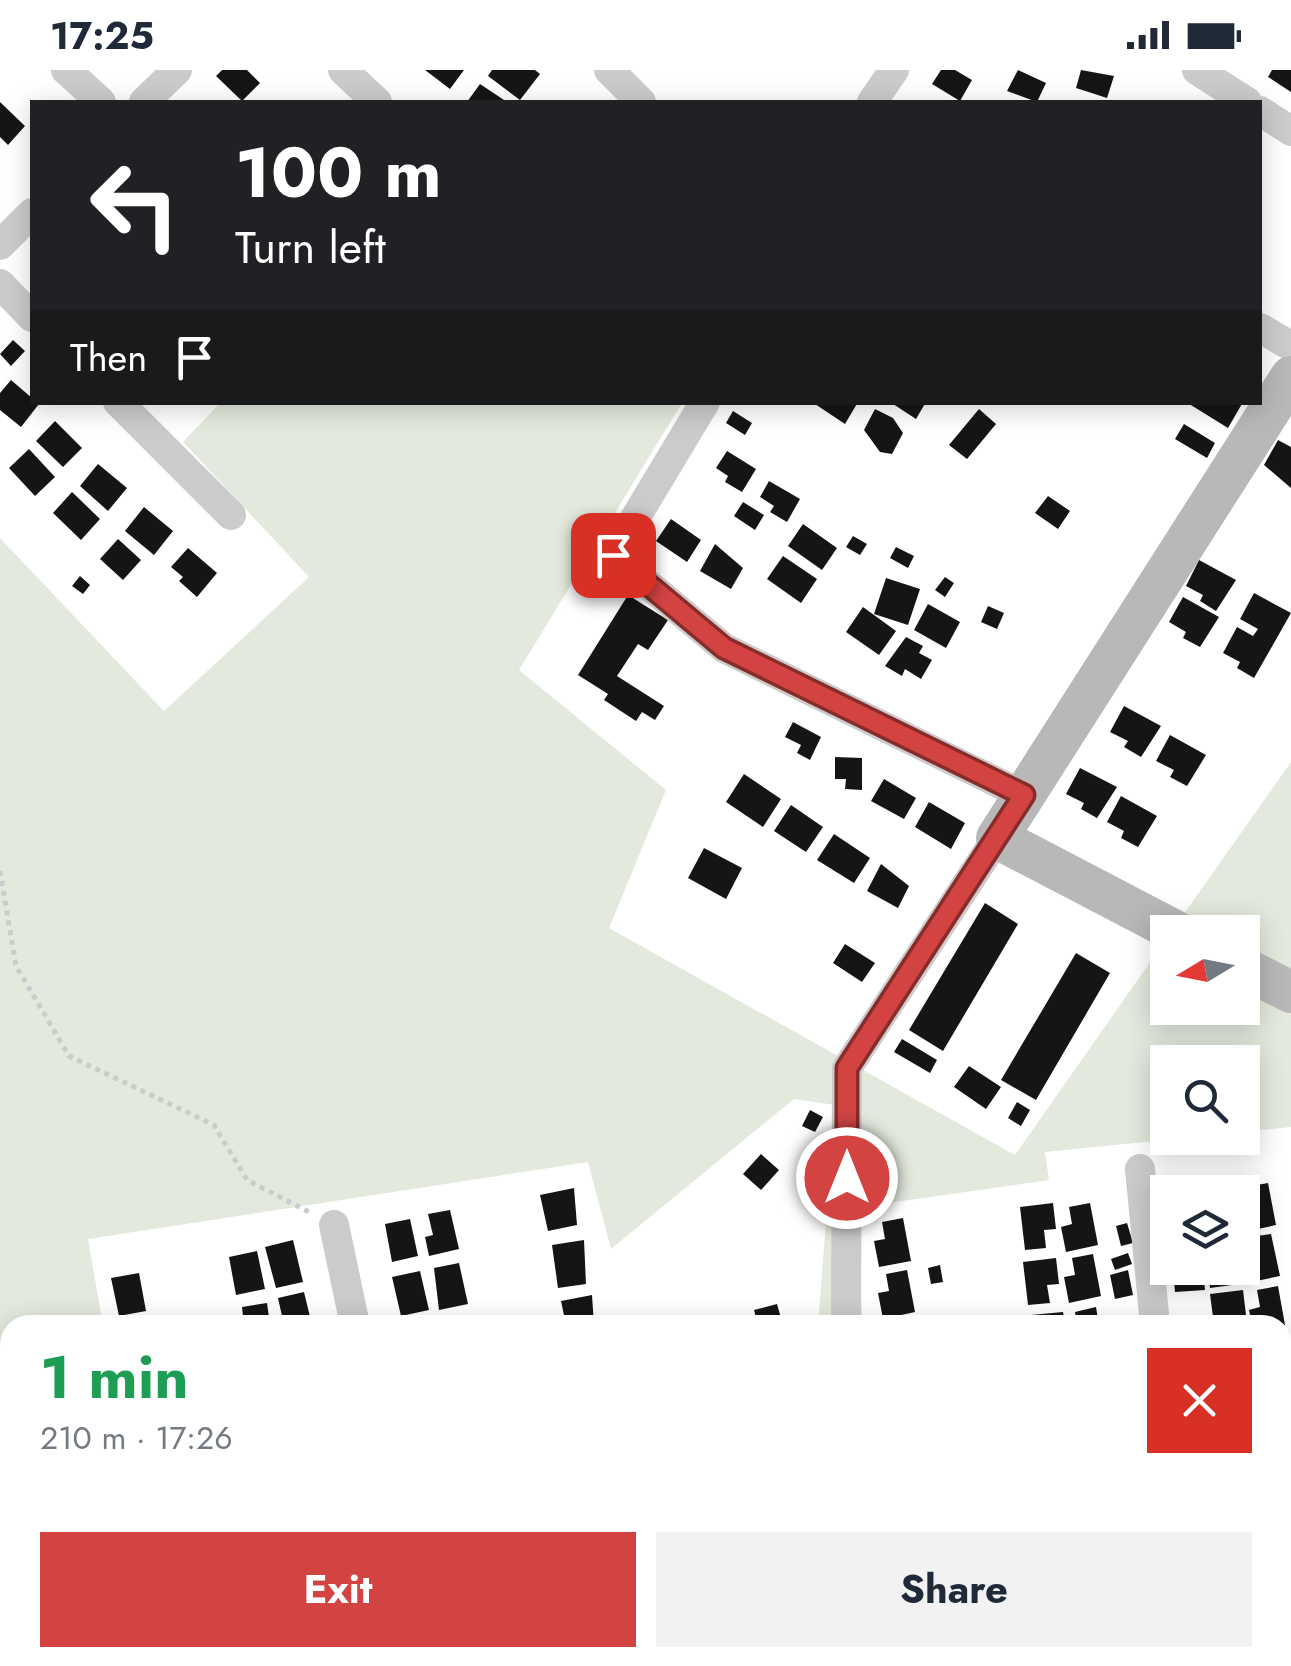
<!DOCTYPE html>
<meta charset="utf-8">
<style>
body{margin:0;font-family:Jost,sans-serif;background:#f2f2f3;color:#1f2937;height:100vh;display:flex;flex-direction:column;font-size:38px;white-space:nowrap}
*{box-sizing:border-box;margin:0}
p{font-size:32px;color:#747a83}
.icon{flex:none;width:55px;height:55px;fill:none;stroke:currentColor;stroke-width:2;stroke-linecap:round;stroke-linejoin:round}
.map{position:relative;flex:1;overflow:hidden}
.side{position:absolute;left:0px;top:1245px;width:1292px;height:352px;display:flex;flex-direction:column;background:#fff;border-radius:30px 30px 0 0;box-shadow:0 5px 25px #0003}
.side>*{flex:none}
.banner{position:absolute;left:30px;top:30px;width:1232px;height:305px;border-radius:0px;box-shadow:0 5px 25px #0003;background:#202124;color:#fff;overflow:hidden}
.needle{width:65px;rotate:260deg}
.tools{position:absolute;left:1150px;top:845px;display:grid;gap:20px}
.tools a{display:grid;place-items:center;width:110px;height:110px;border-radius:0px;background:#fff;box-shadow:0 5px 25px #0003;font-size:50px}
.pin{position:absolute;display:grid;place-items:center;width:85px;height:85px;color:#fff;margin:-42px;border-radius:20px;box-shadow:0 5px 15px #0006}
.me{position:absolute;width:110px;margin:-55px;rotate:0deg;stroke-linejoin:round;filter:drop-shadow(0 0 8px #0008)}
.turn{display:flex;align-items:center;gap:35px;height:210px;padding:0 40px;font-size:45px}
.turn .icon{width:130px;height:130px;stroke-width:2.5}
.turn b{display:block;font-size:70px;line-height:85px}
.then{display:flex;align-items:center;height:95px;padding:0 40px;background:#0003;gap:20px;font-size:38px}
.round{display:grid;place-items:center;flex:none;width:105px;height:105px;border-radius:0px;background:#f2f2f3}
.summary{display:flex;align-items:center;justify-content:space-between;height:170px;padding:0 40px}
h1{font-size:60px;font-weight:700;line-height:75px;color:#1e9e55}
.button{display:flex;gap:20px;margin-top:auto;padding:20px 40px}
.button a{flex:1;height:115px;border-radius:0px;background:#d24342;color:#fff;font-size:40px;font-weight:700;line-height:115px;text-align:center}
.button a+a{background:#f2f2f3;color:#1f2937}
.status{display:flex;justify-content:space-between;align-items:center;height:70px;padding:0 50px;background:#fff;direction:ltr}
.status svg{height:28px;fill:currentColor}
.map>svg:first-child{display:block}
.green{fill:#e3eadd}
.building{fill:#151515}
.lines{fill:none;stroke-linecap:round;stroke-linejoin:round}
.path{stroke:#cbcbcb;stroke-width:5;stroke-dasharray:5 5;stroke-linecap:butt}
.street{stroke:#cbcbcb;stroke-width:30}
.secondary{stroke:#b8b8b8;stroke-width:42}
.route-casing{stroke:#882c2b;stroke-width:25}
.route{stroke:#d24342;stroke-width:18}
</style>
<div class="status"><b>17:25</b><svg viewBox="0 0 49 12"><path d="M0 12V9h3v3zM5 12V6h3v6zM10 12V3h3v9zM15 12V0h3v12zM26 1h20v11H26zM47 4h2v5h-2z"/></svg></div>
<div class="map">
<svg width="1291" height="1596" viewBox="0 0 1291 1596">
<rect width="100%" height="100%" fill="#fff"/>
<path class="green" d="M 220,333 L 682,333 L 519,600 L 666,720 L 609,858 L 1015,1085 L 1167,868 L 1168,938 L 1242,938 L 1242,862 L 1171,862 L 1291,692 L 1291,1057 L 1243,1062 L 1242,992 L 1168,992 L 1168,1068 L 1185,1068 L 1045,1082 L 1049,1110 L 853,1138 L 863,1255 L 818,1255 L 835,1035 L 794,1029 L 611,1179 L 588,1092 L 88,1169 L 103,1255 L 10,1255 L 10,1588 L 405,1588 L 406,1596 L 0,1596 L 0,468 L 164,641 L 309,507 L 183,372 Z
M 679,1588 L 896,1588 L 896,1596 L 680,1596 Z"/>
<path class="building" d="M 222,0 L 247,0 L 260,13 L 242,31 L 216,6 Z
M 425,0 L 464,0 L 450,19 Z
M 492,0 L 535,0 L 540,4 L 520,30 L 488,6 Z
M 941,0 L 955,0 L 972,10 L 960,31 L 932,14 Z
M 1018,0 L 1046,13 L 1037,32 L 1007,21 Z
M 1081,0 L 1114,6 L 1107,28 L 1076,18 Z
M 1272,0 L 1291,0 L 1291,22 L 1268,7 Z
M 480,14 L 507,32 L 467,32 Z
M 0,32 L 25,56 L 8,75 L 0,67 Z
M 13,270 L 25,281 L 11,296 L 0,284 Z
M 11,310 L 39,334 L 21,357 L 0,340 L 0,323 Z
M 812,332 L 858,332 L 845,354 Z
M 890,332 L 926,332 L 916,349 Z
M 1186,332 L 1243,332 L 1228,358 Z
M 875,339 L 893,348 L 903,363 L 892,384 L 880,382 L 864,360 Z
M 979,339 L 996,354 L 967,389 L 949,375 Z
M 733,341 L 752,353 L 745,365 L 726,353 Z
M 55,351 L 82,378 L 63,397 L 36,371 Z
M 1184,354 L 1215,373 L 1207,388 L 1175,369 Z
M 1278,370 L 1291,377 L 1291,418 L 1264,395 Z
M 29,379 L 55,407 L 35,426 L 9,398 Z
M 727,381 L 756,399 L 742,422 L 725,412 L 728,406 L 716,398 Z
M 98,394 L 127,418 L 108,441 L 80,416 Z
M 769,411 L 800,429 L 787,452 L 770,442 L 774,436 L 760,427 Z
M 72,422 L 100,449 L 81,470 L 53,443 Z
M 1048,426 L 1070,441 L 1058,459 L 1035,443 Z
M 743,432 L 764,445 L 755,460 L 734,446 Z
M 144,437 L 173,461 L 154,485 L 125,461 Z
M 671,449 L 701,470 L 687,492 L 656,471 Z
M 803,454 L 837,478 L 822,500 L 788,476 Z
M 853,466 L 867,474 L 860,485 L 846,477 Z
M 118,469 L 141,490 L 123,510 L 100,489 Z
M 715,474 L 743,498 L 731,519 L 700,501 Z
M 896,477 L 914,486 L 908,498 L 890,488 Z
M 188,478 L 217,503 L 197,527 L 179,511 L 183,507 L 171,497 Z
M 783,486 L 817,509 L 801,533 L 767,509 Z
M 1199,490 L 1236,510 L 1216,541 L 1200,531 L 1203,525 L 1186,516 Z
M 80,506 L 90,515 L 83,524 L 72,516 Z
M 945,507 L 954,513 L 945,527 L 935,520 Z
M 886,508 L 920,519 L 908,555 L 874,544 Z
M 1254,523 L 1291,543 L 1254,608 L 1237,598 L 1240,592 L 1223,583 L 1237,557 L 1253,566 L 1258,559 L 1240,549 Z
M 628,525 L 668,550 L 648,580 L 638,574 L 617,606 L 664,636 L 655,650 L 642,642 L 636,651 L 604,630 L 608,624 L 578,605 Z
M 1183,527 L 1219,547 L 1200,577 L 1183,568 L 1186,562 L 1169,552 Z
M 928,534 L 960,552 L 946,578 L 914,560 Z
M 988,536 L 1004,543 L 997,559 L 981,552 Z
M 863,537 L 896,561 L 879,585 L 846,562 Z
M 906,567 L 923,576 L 919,583 L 932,590 L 921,609 L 905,599 L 902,606 L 885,596 Z
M 1124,636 L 1161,656 L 1141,687 L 1124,677 L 1128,671 L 1110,662 Z
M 793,652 L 821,667 L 810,690 L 797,683 L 801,675 L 785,667 Z
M 1170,665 L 1206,685 L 1187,716 L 1170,707 L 1174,700 L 1156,691 Z
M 835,687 L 862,688 L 862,720 L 845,719 L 846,709 L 835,709 Z
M 1080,698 L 1117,717 L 1097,748 L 1081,739 L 1084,733 L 1066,724 Z
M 744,704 L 781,729 L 763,757 L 726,732 Z
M 884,709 L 916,728 L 904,749 L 871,731 Z
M 1121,726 L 1157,746 L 1138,777 L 1121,768 L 1124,761 L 1107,752 Z
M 929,732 L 965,753 L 951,779 L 915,757 Z
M 791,735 L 823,757 L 806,782 L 774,761 Z
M 834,764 L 870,788 L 854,813 L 817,790 Z
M 704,778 L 742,798 L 726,829 L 688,808 Z
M 881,794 L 909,816 L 898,838 L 867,821 Z
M 985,833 L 1018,854 L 943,981 L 909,960 Z
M 845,874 L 875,893 L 862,912 L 833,893 Z
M 1076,883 L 1110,903 L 1036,1030 L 1001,1010 Z
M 902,969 L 937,990 L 930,1003 L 894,982 Z
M 969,996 L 1001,1017 L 986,1039 L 954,1017 Z
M 1017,1032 L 1030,1040 L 1021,1056 L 1008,1048 Z
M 810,1040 L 823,1047 L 815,1062 L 802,1056 Z
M 761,1084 L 779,1100 L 761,1120 L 743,1104 Z
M 1184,1106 L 1189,1122 L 1168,1122 L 1164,1112 Z
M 1268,1113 L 1276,1155 L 1244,1162 L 1242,1136 L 1250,1134 L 1246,1117 Z
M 574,1118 L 577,1155 L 548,1161 L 540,1125 Z
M 1053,1133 L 1056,1159 L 1044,1160 L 1046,1178 L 1025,1180 L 1020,1137 Z
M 1090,1133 L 1098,1175 L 1066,1182 L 1061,1157 L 1072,1154 L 1069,1137 Z
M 450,1140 L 459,1179 L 429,1186 L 425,1167 L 433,1165 L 428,1144 Z
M 903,1148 L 911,1191 L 879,1197 L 874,1171 L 885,1169 L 882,1152 Z
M 410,1149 L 418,1186 L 392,1192 L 385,1154 Z
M 1127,1153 L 1133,1173 L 1121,1176 L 1116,1156 Z
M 1271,1164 L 1280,1206 L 1247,1213 L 1242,1187 L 1253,1185 L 1250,1167 Z
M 293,1170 L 303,1212 L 276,1218 L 265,1177 Z
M 584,1170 L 586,1214 L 558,1218 L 552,1175 Z
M 257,1181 L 265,1219 L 236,1225 L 229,1187 Z
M 1128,1183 L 1132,1194 L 1115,1200 L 1111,1189 Z
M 1093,1184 L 1101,1226 L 1069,1233 L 1064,1207 L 1075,1205 L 1072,1188 Z
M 1056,1188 L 1059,1214 L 1047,1215 L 1050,1233 L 1028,1235 L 1023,1192 Z
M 459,1193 L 468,1234 L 439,1240 L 434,1198 Z
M 940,1195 L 943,1212 L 931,1214 L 928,1198 Z
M 1173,1198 L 1203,1198 L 1205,1220 L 1175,1222 Z
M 1208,1198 L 1230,1198 L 1232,1215 L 1210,1218 Z
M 907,1200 L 915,1242 L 883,1249 L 878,1223 L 889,1221 L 886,1204 Z
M 1128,1200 L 1133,1225 L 1115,1229 L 1110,1205 Z
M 420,1201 L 429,1240 L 401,1246 L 392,1207 Z
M 139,1203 L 146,1241 L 119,1246 L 111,1208 Z
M 1278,1216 L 1285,1255 L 1252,1255 L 1249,1240 L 1260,1237 L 1257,1220 Z
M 1243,1220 L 1246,1245 L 1235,1247 L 1236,1255 L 1214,1255 L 1210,1224 Z
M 304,1222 L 312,1255 L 284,1255 L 278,1228 Z
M 592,1225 L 594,1255 L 566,1255 L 561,1231 Z
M 267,1233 L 270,1255 L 244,1255 L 242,1237 Z
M 777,1234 L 783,1255 L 758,1255 L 754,1240 Z
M 1096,1237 L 1099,1255 L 1077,1255 L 1075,1242 Z
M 1063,1242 L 1065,1255 L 1032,1255 L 1031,1245 Z
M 1288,1318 L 1291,1362 L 1282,1364 L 1282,1319 Z
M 1291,1371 L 1291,1415 L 1282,1417 L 1282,1373 Z
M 1291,1426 L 1291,1470 L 1282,1472 L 1282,1428 Z
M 1291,1479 L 1291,1523 L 1282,1524 L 1282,1480 Z
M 467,1588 L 495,1588 L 497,1596 L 466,1596 Z
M 503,1588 L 536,1588 L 538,1596 L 505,1596 Z
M 648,1588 L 659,1588 L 660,1596 L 627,1596 L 626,1592 Z"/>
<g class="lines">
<path class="path" d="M 0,801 L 16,896 L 69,986 L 214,1055 L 247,1110 L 309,1142"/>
<path class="street" d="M 66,0 L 101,32
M 343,0 L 377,32
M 609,0 L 641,32
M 1197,0 L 1247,32
M 144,32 L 177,0
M 872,32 L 894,0
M 1260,41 L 1291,61
M 0,175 L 32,143
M 0,214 L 32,247
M 1260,258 L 1291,276
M 118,332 L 231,445
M 705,332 L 613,485 L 724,578 L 1023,725
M 1140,1099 L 1155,1255
M 334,1155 L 355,1255
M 846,1255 L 847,998 L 997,768
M 1282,1300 L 1291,1299
M 1282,1565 L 1291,1563
M 423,1588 L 424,1596
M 1003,1588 L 1004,1596
M 1189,1588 L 1190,1596
M 1057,1596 L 1119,1588"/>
<path class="secondary" d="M 1177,862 L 997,768 L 1291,307
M 1242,897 L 1291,922"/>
</g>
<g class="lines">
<defs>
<path id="route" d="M 613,485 L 724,578 L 1024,725 L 847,998 L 847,1108"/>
</defs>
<use href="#route" class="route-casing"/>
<use href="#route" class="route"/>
</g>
</svg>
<div class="tools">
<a><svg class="needle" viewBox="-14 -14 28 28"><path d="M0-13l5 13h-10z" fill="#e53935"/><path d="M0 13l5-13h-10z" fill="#747a83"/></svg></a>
<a><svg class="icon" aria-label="search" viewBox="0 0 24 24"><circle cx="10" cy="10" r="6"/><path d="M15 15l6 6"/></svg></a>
<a><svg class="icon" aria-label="layers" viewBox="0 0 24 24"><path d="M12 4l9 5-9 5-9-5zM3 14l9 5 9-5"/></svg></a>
</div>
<div class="pin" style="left:613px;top:485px;background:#d93025"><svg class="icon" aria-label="arrive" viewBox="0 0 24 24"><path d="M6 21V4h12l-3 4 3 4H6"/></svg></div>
<svg class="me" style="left:847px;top:1108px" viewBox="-20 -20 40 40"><circle r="17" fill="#d24342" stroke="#fff" stroke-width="3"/><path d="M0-11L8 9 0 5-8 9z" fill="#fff"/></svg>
<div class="banner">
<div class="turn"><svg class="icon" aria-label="left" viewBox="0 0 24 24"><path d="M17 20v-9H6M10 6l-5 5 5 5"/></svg><div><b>100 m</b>Turn left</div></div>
<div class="then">Then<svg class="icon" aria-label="arrive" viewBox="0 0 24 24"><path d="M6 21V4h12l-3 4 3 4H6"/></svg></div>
</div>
<section class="side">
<div class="summary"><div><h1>1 min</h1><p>210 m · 17:26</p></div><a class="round" style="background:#d93025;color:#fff"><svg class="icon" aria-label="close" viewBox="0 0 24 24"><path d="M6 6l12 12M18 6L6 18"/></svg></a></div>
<div class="button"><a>Exit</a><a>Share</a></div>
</section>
</div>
